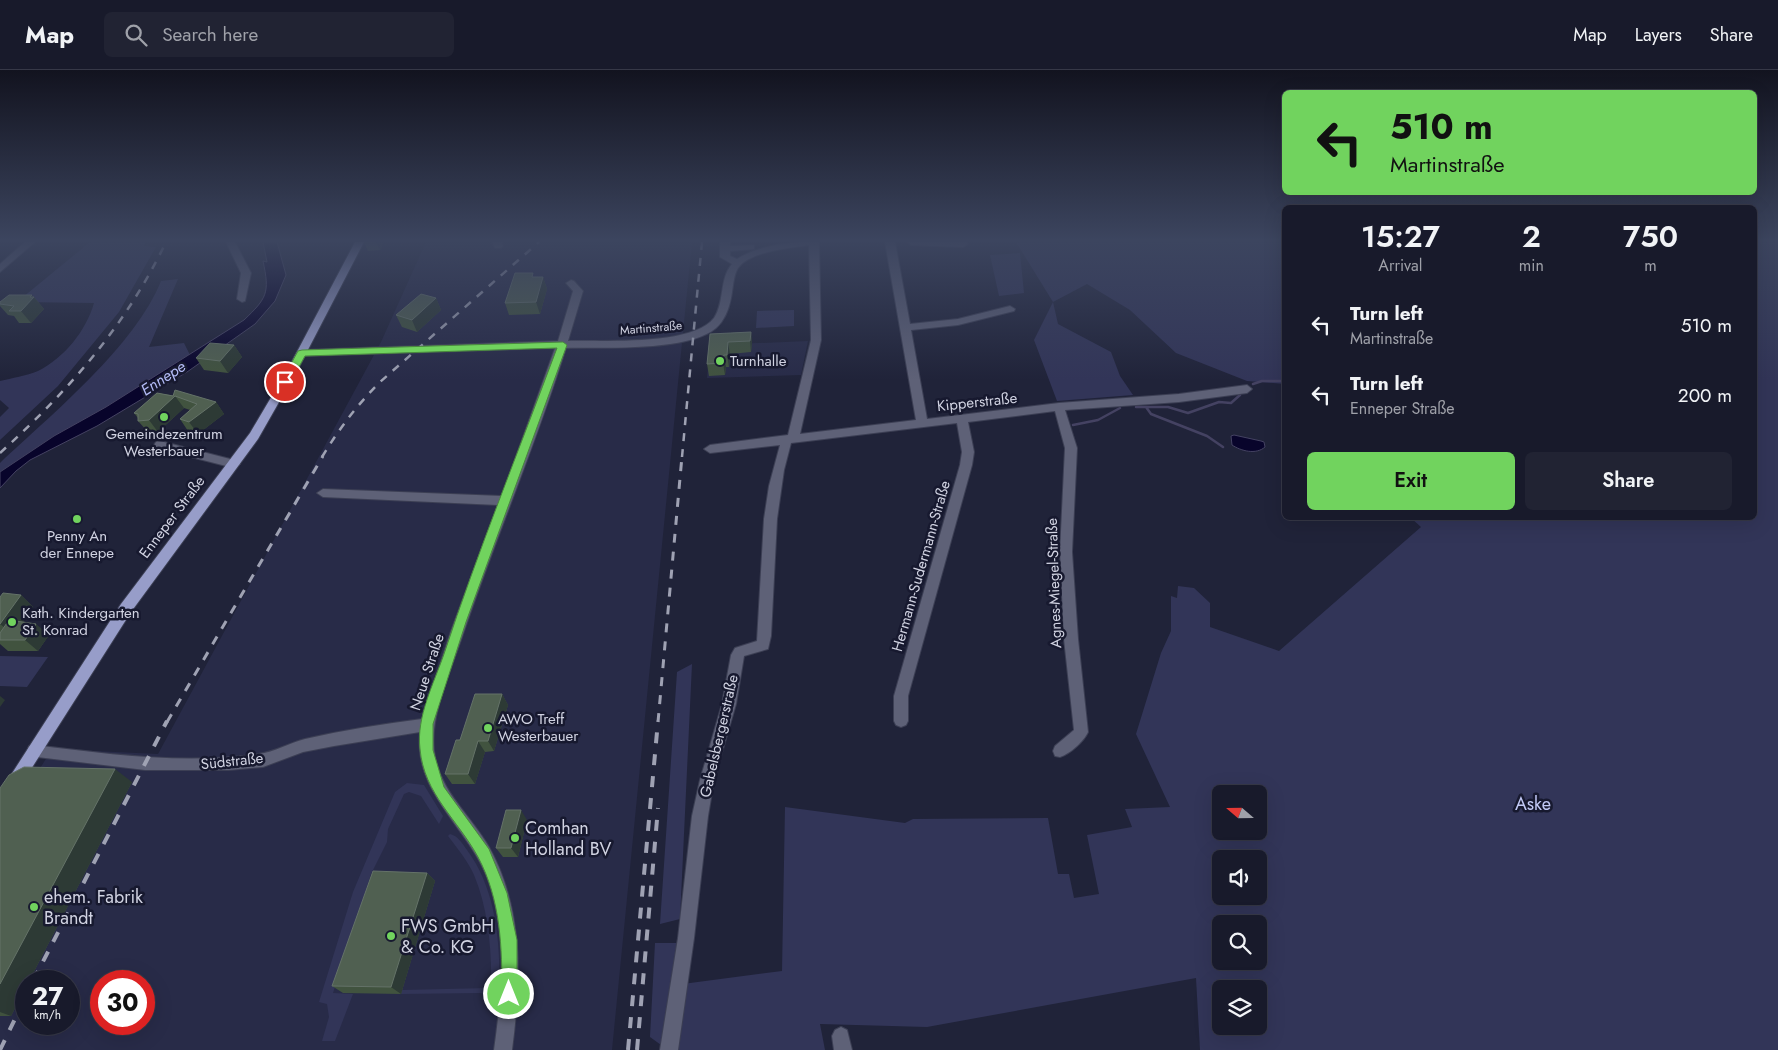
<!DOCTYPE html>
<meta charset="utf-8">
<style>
body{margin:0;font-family:Jost,sans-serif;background:#212333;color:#f1f3f6;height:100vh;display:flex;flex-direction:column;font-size:19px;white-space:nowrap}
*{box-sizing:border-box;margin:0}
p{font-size:16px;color:#9fa1a9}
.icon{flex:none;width:28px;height:28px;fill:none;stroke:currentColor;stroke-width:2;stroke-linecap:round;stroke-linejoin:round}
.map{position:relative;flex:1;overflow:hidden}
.sheet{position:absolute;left:1282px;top:135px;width:475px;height:315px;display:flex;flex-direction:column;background:#181a2b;border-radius:8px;box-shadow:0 5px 20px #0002,0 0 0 1px #363847}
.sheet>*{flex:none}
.top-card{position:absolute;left:1282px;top:20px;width:475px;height:105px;border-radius:8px;box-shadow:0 5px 20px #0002,0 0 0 1px #363847;background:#71d35e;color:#111;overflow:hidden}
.needle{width:32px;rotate:290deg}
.controls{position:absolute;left:1212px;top:715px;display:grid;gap:10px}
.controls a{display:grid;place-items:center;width:55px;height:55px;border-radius:8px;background:#181a2b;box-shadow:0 5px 20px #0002,0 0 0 1px #363847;font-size:25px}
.speed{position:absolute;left:15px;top:900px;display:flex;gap:10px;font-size:25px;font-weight:700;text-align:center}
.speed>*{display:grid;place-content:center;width:65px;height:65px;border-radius:50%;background:#181a2b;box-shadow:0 5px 20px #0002,0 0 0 1px #363847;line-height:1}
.speed small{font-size:12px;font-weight:400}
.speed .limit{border:8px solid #d22;background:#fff;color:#111}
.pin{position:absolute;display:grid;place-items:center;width:42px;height:42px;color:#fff;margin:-21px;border:2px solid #fff;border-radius:50%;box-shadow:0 1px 5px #0007}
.me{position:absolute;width:55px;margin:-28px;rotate:0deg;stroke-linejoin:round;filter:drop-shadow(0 0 4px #0008)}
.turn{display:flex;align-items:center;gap:18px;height:105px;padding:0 25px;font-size:22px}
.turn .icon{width:65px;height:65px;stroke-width:2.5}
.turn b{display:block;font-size:35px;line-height:42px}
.eta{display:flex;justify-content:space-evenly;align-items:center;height:85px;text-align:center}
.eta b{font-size:30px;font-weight:600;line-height:35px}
.action{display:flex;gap:10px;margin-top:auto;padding:10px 25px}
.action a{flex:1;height:58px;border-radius:8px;background:#71d35e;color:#111;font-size:20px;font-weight:600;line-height:58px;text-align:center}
.action a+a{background:#212333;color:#f1f3f6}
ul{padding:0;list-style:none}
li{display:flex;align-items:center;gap:15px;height:70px;padding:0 25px}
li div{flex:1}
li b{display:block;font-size:19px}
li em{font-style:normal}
header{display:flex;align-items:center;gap:30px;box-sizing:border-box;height:70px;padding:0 25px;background:#181a2b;border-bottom:1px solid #363847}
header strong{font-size:24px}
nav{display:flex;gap:28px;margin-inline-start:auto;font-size:18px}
.search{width:350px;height:45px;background:#212333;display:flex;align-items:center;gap:12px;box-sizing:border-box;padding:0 18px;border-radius:8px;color:#9fa1a9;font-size:19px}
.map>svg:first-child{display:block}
.built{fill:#282b48;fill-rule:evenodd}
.green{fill:#323558;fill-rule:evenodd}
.water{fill:#08042b;stroke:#444262}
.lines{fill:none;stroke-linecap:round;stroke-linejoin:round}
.stream{stroke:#444262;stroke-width:2.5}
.minor-casing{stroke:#3c3f54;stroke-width:2}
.major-casing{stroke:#3c3f54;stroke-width:2}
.minor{fill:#5e6177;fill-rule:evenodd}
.major{fill:#979dc9;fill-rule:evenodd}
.rail-far2{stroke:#9fa2b3;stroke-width:2.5;stroke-dasharray:8 8;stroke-linecap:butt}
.rail-far1{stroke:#9fa2b3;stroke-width:3;stroke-dasharray:9 9;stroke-linecap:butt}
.rail{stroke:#9fa2b3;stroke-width:4;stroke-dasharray:11 11;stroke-linecap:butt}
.wall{fill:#41533f}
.shaded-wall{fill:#2d3a35}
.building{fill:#506051;stroke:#647268}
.route{fill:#71d35e;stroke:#49893d}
.poi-dot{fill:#71d35e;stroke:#17192f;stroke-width:2}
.labels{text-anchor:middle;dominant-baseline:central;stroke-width:5;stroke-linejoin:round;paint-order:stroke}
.far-street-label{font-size:12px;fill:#d1d3e2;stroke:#17192f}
.poi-label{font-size:15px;fill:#d1d3e2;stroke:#17192f;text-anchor:start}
.street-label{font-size:15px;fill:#d1d3e2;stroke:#17192f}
.water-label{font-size:16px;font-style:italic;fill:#b2baf5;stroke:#17192f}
.near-park-label{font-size:18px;fill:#c2c9f6;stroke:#17192f}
.near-poi-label{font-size:18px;fill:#d1d3e2;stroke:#17192f;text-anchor:start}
</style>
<header>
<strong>Map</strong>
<div class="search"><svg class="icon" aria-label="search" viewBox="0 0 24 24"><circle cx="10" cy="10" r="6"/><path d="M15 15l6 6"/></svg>Search here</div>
<nav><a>Map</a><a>Layers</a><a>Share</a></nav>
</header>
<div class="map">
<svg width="1778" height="980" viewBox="0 0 1778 980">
<rect width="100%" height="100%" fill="#202339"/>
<path class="built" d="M 426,172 L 692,172 L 612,980 L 0,980 L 0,763 L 52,679 L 158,684 L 381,272 ZM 26,911 L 69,911 L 69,954 L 26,954 ZM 101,911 L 144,911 L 144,954 L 101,954 Z
M 808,271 L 801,305 L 707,308 L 710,275 Z"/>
<path class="green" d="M 90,172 L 146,172 L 144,176 L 156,177 L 119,242 L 58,316 L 0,370 L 0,347 L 9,338 L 0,330 L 0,311 C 12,308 26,306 38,301 C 64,288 86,261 94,233 L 17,232 Z
M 1016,172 L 1285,172 L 1285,314 L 1247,311 L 1176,283 L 1130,240 L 1087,214 L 1053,232 L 1058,254 L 1111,282 L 1120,306 L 1133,325 L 1057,331 L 1034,270 L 1053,232 Z
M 1755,172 L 1778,172 L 1778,980 L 1200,980 L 1196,908 L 927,957 L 820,954 L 825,980 L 668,980 L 650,967 L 655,873 L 678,873 L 675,915 L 782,901 L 785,737 L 905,753 L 913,749 L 1048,748 L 1058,804 L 1069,804 L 1074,828 L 1099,824 L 1087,765 L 1132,757 L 1125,739 L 1170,737 L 1136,664 L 1161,583 L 1171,561 L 1171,526 L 1177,528 L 1178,516 L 1194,518 L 1210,533 L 1210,557 L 1279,581 L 1421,457 L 1411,448 L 1755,448 ZM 1221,724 L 1259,724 L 1259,761 L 1221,761 ZM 1221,789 L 1259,789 L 1259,826 L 1221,826 ZM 1221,854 L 1259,854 L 1259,891 L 1221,891 ZM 1221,919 L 1259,919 L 1259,956 L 1221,956 Z
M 1020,183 L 1024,223 L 999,226 L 990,185 Z
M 178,209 L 149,277 L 184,273 L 190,285 L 106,337 L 54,366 L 0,402 L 0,393 C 52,344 135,276 161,211 Z
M 794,240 L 794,256 L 756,258 L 757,241 Z
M 0,586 L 48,587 L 27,617 L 0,616 Z
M 692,594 L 680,849 L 660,854 L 677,602 Z
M 407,713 L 424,715 L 443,746 L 439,754 L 421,726 L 409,722 L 404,724 L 388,759 L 387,772 L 371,804 L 333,923 L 353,924 L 335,971 L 322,971 L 329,947 L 327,934 L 319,932 L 353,822 L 395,722 Z
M 450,764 C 458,766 462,773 467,780 C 497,820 501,877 499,926 L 480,923 L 401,924 L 402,920 L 489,918 L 491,916 C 492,880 488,838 474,805 C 468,791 457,778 448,766 Z"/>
<path class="water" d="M 263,172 L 277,172 L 286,205 L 275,231 L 255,254 L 187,302 L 97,356 L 30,390 L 16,401 L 0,418 L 0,402 L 54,366 L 106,337 L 244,250 C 267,228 270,223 263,191 L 267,192 Z
M 1234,365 L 1261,371 L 1264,372 L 1265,377 C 1256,385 1241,381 1232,375 L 1231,366 Z"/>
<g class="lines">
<path class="stream" d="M 1253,314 L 1262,311 L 1285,311
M 1136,337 L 1168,337 L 1188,343 L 1219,332 L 1231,333 L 1240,325
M 1146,337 L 1151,344 L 1207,366 L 1223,377
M 1073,355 L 1098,350 L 1120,338"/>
<defs>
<path id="minor" d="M 25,172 L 35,172 L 0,202 L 0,194 Z
M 226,172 L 235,172 L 251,203 L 245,231 L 242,232 L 237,229 L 241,203 Z
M 492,172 L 502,172 L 503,176 L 501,178 L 495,178 Z
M 720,172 L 730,172 L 730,176 L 754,175 L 754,179 L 730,181 L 730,186 L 737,189 C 762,174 790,172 819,172 L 821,270 L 800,364 L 916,350 L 885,172 L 895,172 L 910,254 L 958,249 L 1010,236 L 1015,239 L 1014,241 L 958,255 L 911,260 L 927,349 L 1059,333 L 1179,324 L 1247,315 L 1252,319 L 1247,323 L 1179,332 L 1065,340 L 1077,378 L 1072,482 L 1078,569 L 1088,662 C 1084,671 1070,684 1060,687 L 1055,686 L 1053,681 L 1055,676 L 1074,660 L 1064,569 L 1060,482 L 1065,378 L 1055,341 L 968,352 L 974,382 L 972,395 L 908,626 L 908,651 L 906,655 L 901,657 L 896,655 L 894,651 L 894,626 L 960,395 L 962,382 L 957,353 L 791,373 L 784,400 L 777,449 L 771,566 L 768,579 L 744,586 L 736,634 L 714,710 L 708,746 L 694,868 L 678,980 L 660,980 L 678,868 L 692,746 L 700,710 L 722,634 L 731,585 L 735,578 L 757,571 L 764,449 L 769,416 L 780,375 L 710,383 L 704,379 L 710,375 L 788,365 L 811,270 L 809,175 C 790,178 750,181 738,198 C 733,206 733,219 731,228 C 729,239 724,251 716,258 C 688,282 603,277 566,278 C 535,377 494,472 461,570 C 450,602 430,646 434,680 C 438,720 470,744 489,777 C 524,840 521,911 512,980 L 494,980 C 502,923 508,862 487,807 C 467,756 413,722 420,662 L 334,676 L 303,682 L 263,697 L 229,700 L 145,700 L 29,686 L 27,681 L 29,676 L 34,675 C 108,684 184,695 258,684 C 275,682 289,673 305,669 C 344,660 383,654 422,649 L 451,561 L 498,435 L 323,427 L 317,423 L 323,419 L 502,426 L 555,278 L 302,286 L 297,283 L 302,280 L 558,271 L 573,221 L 566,213 L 571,210 L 574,211 L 583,221 L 568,271 C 602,270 693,276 714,248 C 725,232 719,209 732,194 L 720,187 Z
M 907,172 L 967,172 L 968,174 L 963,177 L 911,175 Z
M 160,371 L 234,390 L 240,394 L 234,398 L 156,378 L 154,375 L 156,372 Z
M 841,957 L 847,960 L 852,980 L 834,980 L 832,966 L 835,960 Z"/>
<path id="major" d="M 355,172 L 364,172 L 299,297 L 258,369 L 131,542 L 5,740 L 0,742 L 0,722 L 121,534 L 250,363 L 289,297 Z"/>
</defs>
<use href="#minor" class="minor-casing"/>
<use href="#major" class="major-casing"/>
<use href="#minor" class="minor"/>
<use href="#major" class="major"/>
<path class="rail-far2" d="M 0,383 C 69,320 125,257 166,172
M 322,387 C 339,359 357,335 380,312 L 539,172
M 682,387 L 702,172"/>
<path class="rail-far1" d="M 167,652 L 323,386
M 658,652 L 682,386"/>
<path class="rail" d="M 33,911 L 167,651
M 0,980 L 26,926
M 628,980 L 658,651
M 637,980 L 658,738"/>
</g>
<path class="wall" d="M 364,172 L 384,172 L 380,180 L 368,181 Z
M 535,207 L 543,207 L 547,219 L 540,244 L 509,245 L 505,233 Z
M 34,227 L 44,239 L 31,253 L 19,253 L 14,246 L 8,245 L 0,236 L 0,232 Z
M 436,228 L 441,240 L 417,262 L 402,257 L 396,245 Z
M 751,262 L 752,274 L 751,282 L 730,284 L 729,297 L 726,297 L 725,305 L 709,306 L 707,294 L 710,264 Z
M 234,275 L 242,287 L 228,303 L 204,300 L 196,288 Z
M 157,323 L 216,332 L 224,344 L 198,364 L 188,361 L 180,349 L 190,340 L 184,338 L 158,362 L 148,362 L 138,351 L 138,348 L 134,343 Z
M 21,525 L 33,537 L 23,552 L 49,565 L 38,581 L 8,581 L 0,574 L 0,527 Z
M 502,624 L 508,635 L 494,681 L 485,682 L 475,714 L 452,714 L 445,704 L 460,670 Z
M 132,712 L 11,946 L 0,946 L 0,718 Z
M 527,750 L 518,787 L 503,787 L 496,778 Z
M 427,803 L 435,811 L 401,924 L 343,923 L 332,916 Z"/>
<path class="shaded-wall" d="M 376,172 L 384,172 L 380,180 Z
M 543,207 L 547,219 L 540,244 L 536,232 Z
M 32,225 L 44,239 L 31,253 L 21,241 Z
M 436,228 L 441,240 L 417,262 L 412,250 Z
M 751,262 L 752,274 L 751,282 L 750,271 Z
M 728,272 L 730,284 L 729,297 L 727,285 Z
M 234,275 L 242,287 L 228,303 L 220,291 Z
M 724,285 L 726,297 L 725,305 L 723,293 Z
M 175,326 L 184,338 L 158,362 L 149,350 Z
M 216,332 L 224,344 L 198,364 L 189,352 Z
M 21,525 L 33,537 L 14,565 L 0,554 Z
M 36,554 L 49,565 L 38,581 L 25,570 Z
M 502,624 L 508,635 L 494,681 L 488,671 Z
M 0,626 L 5,630 L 0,637 Z
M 478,671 L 485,682 L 475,714 L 468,704 Z
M 115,699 L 132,712 L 29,911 L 26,911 L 26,916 L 11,946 L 0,942 L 0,914 Z
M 521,740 L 527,750 L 518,787 L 511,778 Z
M 427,803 L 435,811 L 401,924 L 391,917 Z"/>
<path class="building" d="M 515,203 L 533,203 L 532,207 L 543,207 L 536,232 L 505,233 Z
M 421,224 L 436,228 L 412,250 L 396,245 Z
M 9,225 L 32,225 L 30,227 L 34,227 L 21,241 L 9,241 L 14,236 L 0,234 L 0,232 Z
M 751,262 L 750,271 L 728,272 L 727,285 L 724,285 L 723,293 L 707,294 L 710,264 Z
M 210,273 L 234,275 L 220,291 L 196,288 Z
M 175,320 L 216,332 L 189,352 L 180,349 L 197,334 L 175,326 L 149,350 L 138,351 L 138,344 L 134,343 L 157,323 L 173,326 Z
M 3,523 L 21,525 L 0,554 L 0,527 Z
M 9,550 L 36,554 L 25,570 L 0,570 L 0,563 Z
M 475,624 L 502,624 L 488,671 L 478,671 L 468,704 L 445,704 L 456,670 L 460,670 Z
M 24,697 L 115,699 L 0,914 L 0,718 L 9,705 Z
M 506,740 L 521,740 L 511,778 L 496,778 Z
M 373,801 L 427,803 L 391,917 L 332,916 Z"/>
<linearGradient id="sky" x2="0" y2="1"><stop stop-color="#12131f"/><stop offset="0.55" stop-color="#3c455f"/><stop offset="1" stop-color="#3c455f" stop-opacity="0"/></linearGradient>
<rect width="1778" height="310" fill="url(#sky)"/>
<path class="route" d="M 563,272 L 567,275 L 466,552 L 433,654 L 433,680 L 444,717 L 489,779 L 507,823 L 517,870 L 517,924 L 515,929 L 509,932 L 504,929 L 502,924 C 502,878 501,830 478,787 C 458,750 424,724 420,679 C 416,647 434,613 444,584 C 478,481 519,380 557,278 L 305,286 L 289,315 L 285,315 L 281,312 L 298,281 L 302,280 Z"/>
<g class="poi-dot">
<circle cx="720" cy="291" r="5"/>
<circle cx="164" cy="347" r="5"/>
<circle cx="77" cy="449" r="5"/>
<circle cx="12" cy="552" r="5"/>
<circle cx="488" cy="658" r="5"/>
<circle cx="515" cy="768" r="5"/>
<circle cx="34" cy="837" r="5"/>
<circle cx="391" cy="866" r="5"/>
</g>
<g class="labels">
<g class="far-street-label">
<text transform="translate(651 258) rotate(-5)">Martinstraße</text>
</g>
<g class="poi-label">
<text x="730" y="291">Turnhalle</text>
<text x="164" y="364" text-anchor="middle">Gemeindezentrum<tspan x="164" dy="17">Westerbauer</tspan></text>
<text x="77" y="466" text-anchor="middle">Penny An<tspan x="77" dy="17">der Ennepe</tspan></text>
<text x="22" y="543">Kath. Kindergarten<tspan x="22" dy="17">St. Konrad</tspan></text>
<text x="498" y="649">AWO Treff<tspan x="498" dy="17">Westerbauer</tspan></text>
</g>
<g class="street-label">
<text transform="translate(977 332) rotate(-6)">Kipperstraße</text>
<text transform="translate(172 447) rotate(-53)">Enneper Straße</text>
<text transform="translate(921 496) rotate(-74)">Hermann-Sudermann-Straße</text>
<text transform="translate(1054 513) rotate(-92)">Agnes-Miegel-Straße</text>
<text transform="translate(427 602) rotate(-72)">Neue Straße</text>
<text transform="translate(719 666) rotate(-77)">Gabelsbergerstraße</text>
<text transform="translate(232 691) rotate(-6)">Südstraße</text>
</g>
<g class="water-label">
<text transform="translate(163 308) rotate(-33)">Ennepe</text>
</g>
<g class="near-park-label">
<text x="1533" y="734">Aske</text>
</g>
<g class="near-poi-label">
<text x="525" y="758">Comhan<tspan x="525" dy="21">Holland BV</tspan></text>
<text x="44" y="827">ehem. Fabrik<tspan x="44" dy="21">Brandt</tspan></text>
<text x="401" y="856">FWS GmbH<tspan x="401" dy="21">&amp; Co. KG</tspan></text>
</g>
</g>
</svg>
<div class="controls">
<a><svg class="needle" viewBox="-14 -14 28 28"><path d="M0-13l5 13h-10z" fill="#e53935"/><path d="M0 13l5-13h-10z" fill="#9fa1a9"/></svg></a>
<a><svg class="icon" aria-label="sound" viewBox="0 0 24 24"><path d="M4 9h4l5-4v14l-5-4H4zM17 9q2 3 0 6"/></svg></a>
<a><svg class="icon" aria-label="search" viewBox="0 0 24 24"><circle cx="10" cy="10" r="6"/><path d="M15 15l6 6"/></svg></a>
<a><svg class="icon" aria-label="layers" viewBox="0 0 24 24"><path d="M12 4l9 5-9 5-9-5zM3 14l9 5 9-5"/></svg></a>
</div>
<div class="speed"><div>27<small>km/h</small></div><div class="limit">30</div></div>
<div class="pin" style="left:285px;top:312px;background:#d93025"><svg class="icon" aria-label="arrive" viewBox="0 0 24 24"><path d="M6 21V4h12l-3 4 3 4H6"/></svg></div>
<svg class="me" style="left:509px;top:924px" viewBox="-20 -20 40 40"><circle r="17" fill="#71d35e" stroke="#fff" stroke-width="3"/><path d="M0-11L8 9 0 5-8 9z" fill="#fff"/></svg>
<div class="top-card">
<div class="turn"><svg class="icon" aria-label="left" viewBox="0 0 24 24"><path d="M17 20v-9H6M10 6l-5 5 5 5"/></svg><div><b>510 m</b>Martinstraße</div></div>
</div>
<section class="sheet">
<div class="eta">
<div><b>15:27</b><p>Arrival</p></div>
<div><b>2</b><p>min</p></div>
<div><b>750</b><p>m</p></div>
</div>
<ul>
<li><svg class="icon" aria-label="left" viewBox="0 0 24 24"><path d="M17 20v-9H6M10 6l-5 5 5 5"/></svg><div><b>Turn left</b><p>Martinstraße</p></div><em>510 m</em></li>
<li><svg class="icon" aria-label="left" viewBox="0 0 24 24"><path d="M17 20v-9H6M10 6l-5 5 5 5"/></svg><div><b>Turn left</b><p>Enneper Straße</p></div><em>200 m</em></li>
</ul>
<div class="action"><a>Exit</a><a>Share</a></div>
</section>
</div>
